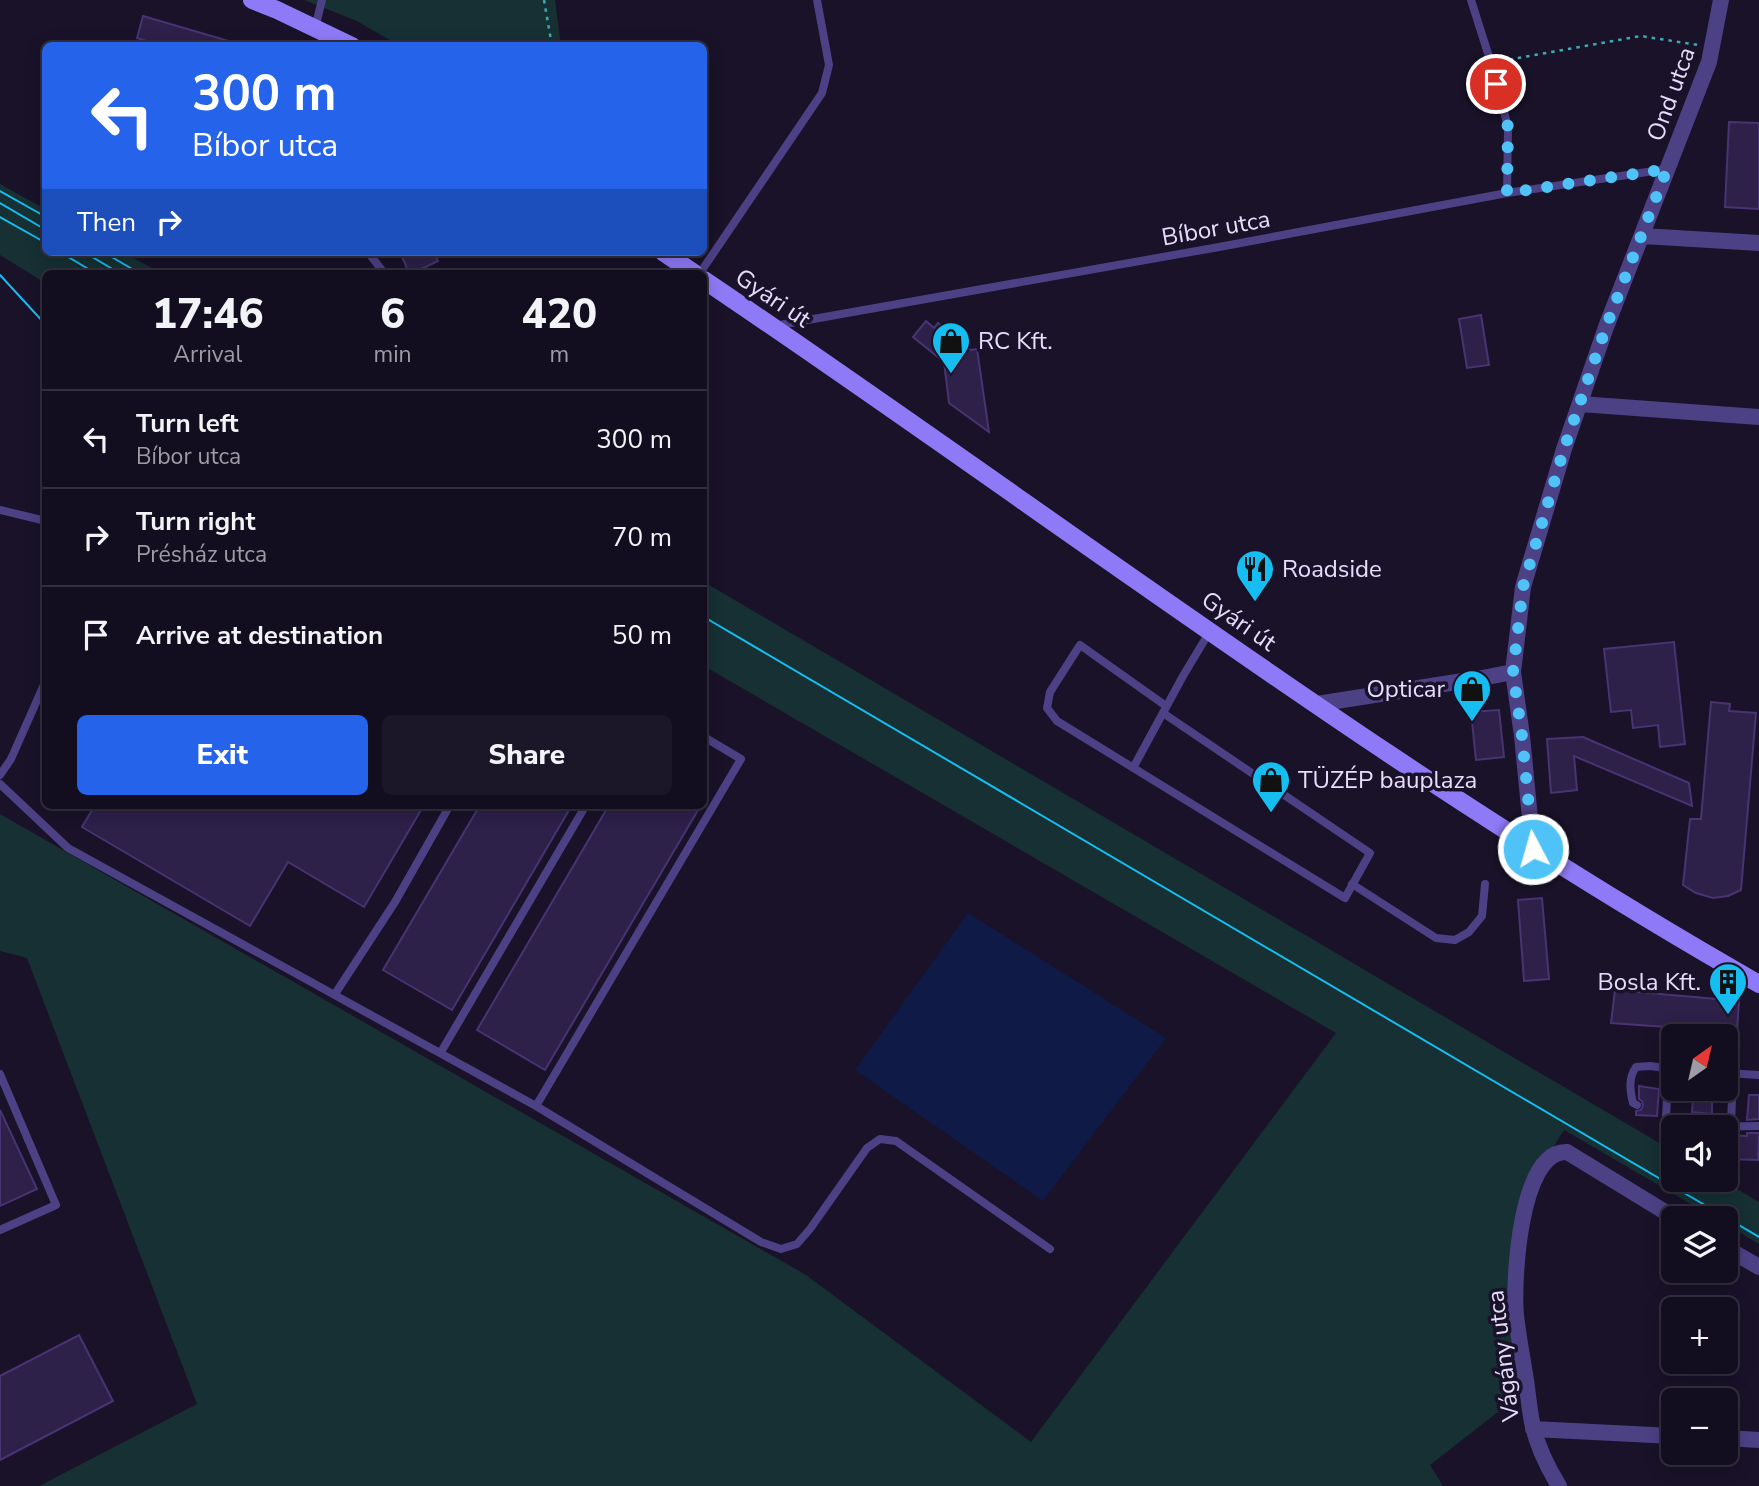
<!DOCTYPE html>
<meta charset="utf-8">
<style>
body{margin:0;font-family:"Nunito Sans",sans-serif;background:#1c1728;color:#f1f3f6;height:100vh;display:flex;flex-direction:column;font-size:26px;white-space:nowrap}
*{box-sizing:border-box;margin:0}
p{font-size:23px;color:#9d9ca4}
.icon{flex:none;width:38px;height:38px;fill:none;stroke:currentColor;stroke-width:2;stroke-linecap:round;stroke-linejoin:round}
.map{position:relative;flex:1;overflow:hidden}
.sheet{position:absolute;left:42px;top:270px;width:665px;height:539px;display:flex;flex-direction:column;background:#130e1f;border-radius:10px;box-shadow:0 4px 18px #0003,0 0 0 2px #322e3d}
.sheet>*{flex:none}
.hud{position:absolute;left:42px;top:42px;width:665px;height:214px;border-radius:10px;box-shadow:0 4px 18px #0003,0 0 0 2px #322e3d;background:#2563eb;color:#fff;overflow:hidden}
.needle{width:46px;rotate:34deg}
.fabs{position:absolute;left:1661px;top:1024px;display:grid;gap:14px}
.fabs a{display:grid;place-items:center;width:77px;height:77px;border-radius:10px;background:#130e1f;box-shadow:0 4px 18px #0003,0 0 0 2px #322e3d;font-size:35px}
.pin{position:absolute;display:grid;place-items:center;width:60px;height:60px;color:#fff;margin:-30px;border:4px solid #fff;border-radius:50%;box-shadow:0 2px 7px #0007}
.me{position:absolute;width:77px;margin:-38px;rotate:354deg;stroke-linejoin:round;filter:drop-shadow(0 0 5px #0008)}
.turn{display:flex;align-items:center;gap:24px;height:147px;padding:0 35px;font-size:32px}
.turn .icon{width:91px;height:91px;stroke-width:2.5}
.turn b{display:block;font-size:49px;line-height:60px}
.then{display:flex;align-items:center;height:66px;padding:0 35px;background:#0003;gap:14px;font-size:26px}
.eta{display:flex;justify-content:space-evenly;align-items:center;height:119px;text-align:center}
.eta b{font-size:42px;font-weight:800;line-height:49px}
.action{display:flex;gap:14px;margin-top:auto;padding:14px 35px}
.action a{flex:1;height:80px;border-radius:10px;background:#2563eb;color:#fff;font-size:28px;font-weight:800;line-height:80px;text-align:center}
.action a+a{background:#1c1728;color:#f1f3f6}
ul{padding:0;list-style:none}
li{display:flex;align-items:center;gap:21px;height:98px;padding:0 35px;border-top:2px solid #322e3d}
li div{flex:1}
li b{display:block;font-size:26px}
li em{font-style:normal}
.map>svg:first-child{display:block}
.green{fill:#163033}
.water{fill:#0f1b46}
.building{fill:#2d2049;stroke:#483373;stroke-width:2}
.lines{fill:none;stroke-linecap:round;stroke-linejoin:round}
.path{stroke:#39abb4;stroke-width:2.5;stroke-dasharray:3.5 5;stroke-linecap:butt}
.lane{stroke:#4c4185;stroke-width:8}
.street{stroke:#4c4185;stroke-width:16}
.secondary{stroke:#8e7af6;stroke-width:18}
.tram{stroke:#16bdf0;stroke-width:2}
.route{stroke:#4fc3f7;stroke-width:12;stroke-dasharray:0 21.6}
.labels{text-anchor:middle;dominant-baseline:central;stroke-width:7;stroke-linejoin:round;paint-order:stroke}
.street-label{font-size:24px;fill:#e5ddfd;stroke:#191229}
.poi-label{font-size:24px;fill:#e5ddfd;stroke:#191229;text-anchor:start}
</style>
<div class="map">
<svg width="1759" height="1486" viewBox="0 0 1759 1486">
<rect width="100%" height="100%" fill="#191229"/>
<path class="green" d="M 304,0 L 555,0 L 561,45 L 398,45 L 357,21 Z
M 0,184 L 45,209 L 46,252 L 123,252 L 161,273 L 46,273 L 45,283 L 0,255 Z
M 704,582 L 1673,1151 L 1673,1180 L 1721,1180 L 1759,1202 L 1759,1244 L 1726,1224 L 1726,1218 L 1715,1218 L 1564,1130 L 1546,1159 L 1510,1267 L 1521,1394 L 1430,1465 L 1443,1486 L 39,1486 L 197,1404 L 27,958 L 0,951 L 0,814 L 806,1275 L 1031,1442 L 1336,1033 L 704,666 Z"/>
<path class="water" d="M 968,913 L 1166,1038 L 1043,1201 L 855,1070 Z"/>
<path class="building" d="M 143,16 L 232,42 L 231,46 L 162,46 L 137,38 Z
M 1729,122 L 1759,123 L 1759,209 L 1725,207 Z
M 400,252 L 433,252 L 438,261 L 413,273 L 409,273 Z
M 1481,315 L 1489,365 L 1467,368 L 1459,319 Z
M 926,321 L 934,328 L 938,323 L 971,350 L 977,349 L 989,432 L 949,403 L 944,362 L 913,337 Z
M 1674,642 L 1685,744 L 1660,747 L 1658,725 L 1633,728 L 1631,710 L 1611,712 L 1604,649 Z
M 1711,702 L 1730,704 L 1729,711 L 1756,713 L 1741,890 L 1728,896 L 1713,898 L 1696,893 L 1683,885 L 1690,819 L 1701,819 Z
M 1499,710 L 1504,757 L 1476,760 L 1471,712 Z
M 1583,737 L 1689,783 L 1692,806 L 1574,756 L 1577,790 L 1551,793 L 1547,739 Z
M 95,805 L 424,805 L 364,907 L 288,862 L 250,926 L 82,827 Z
M 480,805 L 572,805 L 452,1010 L 383,970 Z
M 609,805 L 701,805 L 545,1070 L 477,1030 Z
M 1542,898 L 1549,979 L 1524,981 L 1518,900 Z
M 1615,990 L 1739,1001 L 1737,1032 L 1611,1023 Z
M 1639,1086 L 1659,1089 L 1657,1116 L 1636,1115 L 1636,1111 L 1641,1110 L 1643,1105 L 1642,1101 L 1639,1099 Z
M 1698,1088 L 1712,1088 L 1712,1114 L 1692,1112 L 1693,1097 L 1698,1098 Z
M 1749,1095 L 1759,1095 L 1759,1119 L 1747,1120 Z
M 0,1110 L 37,1189 L 0,1206 Z
M 1747,1133 L 1759,1133 L 1758,1160 L 1726,1159 L 1726,1135 L 1747,1136 Z
M 79,1335 L 113,1401 L 0,1460 L 0,1376 Z"/>
<g class="lines">
<path class="path" d="M 544,0 L 552,46
M 1501,61 L 1641,36 L 1698,45"/>
<path class="lane" d="M 1471,0 L 1491,63 L 1508,127 L 1507,193
M 315,28 L 322,0
M 368,252 L 384,273
M 700,273 L 822,93 L 829,65 L 817,0
M 774,326 L 1219,247 L 1507,193 L 1667,169
M 0,510 L 46,521
M 1163,713 L 1370,853 L 1345,898 L 1057,721 L 1047,708 L 1050,692 L 1080,645 L 1166,706
M 1133,768 L 1183,676 L 1210,631
M 0,775 L 11,759 L 46,680
M 0,784 L 68,848 L 536,1106 L 741,759 L 704,737
M 1352,884 L 1436,938 L 1455,940 L 1469,932 L 1482,916 L 1485,884
M 335,994 L 395,902 L 450,805
M 441,1052 L 586,805
M 1669,1068 L 1666,1116 L 1670,1123 L 1678,1127
M 1726,1073 L 1759,1075
M 0,1074 L 56,1205 L 0,1230
M 1637,1105 L 1633,1103 C 1630,1091 1628,1078 1636,1067 L 1650,1066 L 1673,1069
M 536,1106 L 761,1242 L 781,1249 L 797,1244 L 810,1229 L 867,1148 L 880,1139 L 896,1141 L 1050,1249
M 1731,1125 L 1733,1073
M 1707,1127 L 1759,1126"/>
<path class="street" d="M 1643,236 L 1759,243
M 1580,404 L 1759,417
M 1317,704 L 1482,678 L 1513,672
M 1533,849 L 1522,736 L 1513,672 L 1523,587 L 1564,449 L 1606,327 L 1709,62 L 1721,0
M 1726,1248 L 1759,1267
M 1533,1429 L 1673,1436
M 1726,1438 L 1759,1440
M 1559,1486 C 1548,1468 1538,1448 1533,1427 C 1529,1410 1528,1391 1525,1374 C 1522,1354 1518,1335 1516,1315 C 1513,1283 1519,1150 1567,1152 L 1675,1218"/>
<path class="secondary" d="M 252,0 L 277,10 L 352,46
M 663,252 L 694,273
M 704,280 C 1054,516 1391,775 1759,984"/>
<path class="tram" d="M 0,191 L 46,217
M 0,203 L 46,230
M 0,217 L 46,243
M 60,252 L 95,273
M 84,252 L 119,273
M 110,256 L 139,273
M 0,275 L 46,325
M 704,617 L 1759,1237"/>
</g>
<g class="lines">
<path class="route" d="M 1496,84 L 1508,127 L 1507,193 L 1667,169 L 1606,327 L 1564,449 L 1523,587 L 1513,672 L 1522,736 L 1533,849"/>
</g>
<defs>
<symbol id="shop-pin" viewBox="-11 -11 22 30"><path d="M0 17L-7.5 6A9.5 9.5 0 1 1 7.5 6Z" fill="#16bdf0" stroke="#191229"/><path d="M-5-2.5h2.3a2.7 3.5 0 0 1 5.4 0H5L5.5 6h-11ZM-1.5-2.5h3a1.5 2.3 0 0 0-3 0Z" fill="#111"/></symbol>
<symbol id="restaurant-pin" viewBox="-11 -11 22 30"><path d="M0 17L-7.5 6A9.5 9.5 0 1 1 7.5 6Z" fill="#16bdf0" stroke="#191229"/><path d="M-5-6h1v4h1v-4h1v4h1v-4h1v5L-1.5 .5V6h-2V.5L-5-1ZM5-6V6H3V1.5H1.5Q1.5-4 5-6Z" fill="#111"/></symbol>
<symbol id="building-pin" viewBox="-11 -11 22 30"><path d="M0 17L-7.5 6A9.5 9.5 0 1 1 7.5 6Z" fill="#16bdf0" stroke="#191229"/><path d="M-4-6H4V6H1V3H-1V6H-4ZM-2.5-4.3h1.7v1.8h-1.7ZM.8-4.3h1.7v1.8H.8ZM-2.5-1h1.7V.8h-1.7ZM.8-1h1.7V.8H.8Z" fill="#111"/></symbol>
</defs>
<g fill-rule="evenodd">
<use href="#shop-pin" x="929" y="319" width="44" height="60"/>
<use href="#restaurant-pin" x="1233" y="547" width="44" height="60"/>
<use href="#shop-pin" x="1450" y="667" width="44" height="60"/>
<use href="#shop-pin" x="1249" y="758" width="44" height="60"/>
<use href="#building-pin" x="1706" y="960" width="44" height="60"/>
</g>
<g class="labels">
<g class="street-label">
<text transform="translate(1671 94) rotate(-70)">Ond utca</text>
<text transform="translate(1216 228) rotate(-10)">Bíbor utca</text>
<text transform="translate(773 298) rotate(34)">Gyári út</text>
<text transform="translate(1239 621) rotate(35)">Gyári út</text>
<text transform="translate(1503 1356) rotate(-97)">Vágány utca</text>
</g>
<g class="poi-label">
<text x="978" y="341">RC Kft.</text>
<text x="1282" y="569">Roadside</text>
<text x="1445" y="689" text-anchor="end">Opticar</text>
<text x="1298" y="780">TÜZÉP bauplaza</text>
<text x="1701" y="982" text-anchor="end">Bosla Kft.</text>
</g>
</g>
</svg>
<div class="fabs">
<a><svg class="needle" viewBox="-14 -14 28 28"><path d="M0-13l5 13h-10z" fill="#e53935"/><path d="M0 13l5-13h-10z" fill="#9d9ca4"/></svg></a>
<a><svg class="icon" aria-label="sound" viewBox="0 0 24 24"><path d="M4 9h4l5-4v14l-5-4H4zM17 9q2 3 0 6"/></svg></a>
<a><svg class="icon" aria-label="layers" viewBox="0 0 24 24"><path d="M12 4l9 5-9 5-9-5zM3 14l9 5 9-5"/></svg></a>
<a>+</a>
<a>−</a>
</div>
<div class="pin" style="left:1496px;top:84px;background:#d93025"><svg class="icon" aria-label="arrive" viewBox="0 0 24 24"><path d="M6 21V4h12l-3 4 3 4H6"/></svg></div>
<svg class="me" style="left:1533px;top:849px" viewBox="-20 -20 40 40"><circle r="17" fill="#4fc3f7" stroke="#fff" stroke-width="3"/><path d="M0-11L8 9 0 5-8 9z" fill="#fff"/></svg>
<div class="hud">
<div class="turn"><svg class="icon" aria-label="left" viewBox="0 0 24 24"><path d="M17 20v-9H6M10 6l-5 5 5 5"/></svg><div><b>300 m</b>Bíbor utca</div></div>
<div class="then">Then<svg class="icon" aria-label="right" viewBox="0 0 24 24"><path d="M7 20v-9h11M14 6l5 5-5 5"/></svg></div>
</div>
<section class="sheet">
<div class="eta">
<div><b>17:46</b><p>Arrival</p></div>
<div><b>6</b><p>min</p></div>
<div><b>420</b><p>m</p></div>
</div>
<ul>
<li><svg class="icon" aria-label="left" viewBox="0 0 24 24"><path d="M17 20v-9H6M10 6l-5 5 5 5"/></svg><div><b>Turn left</b><p>Bíbor utca</p></div><em>300 m</em></li>
<li><svg class="icon" aria-label="right" viewBox="0 0 24 24"><path d="M7 20v-9h11M14 6l5 5-5 5"/></svg><div><b>Turn right</b><p>Présház utca</p></div><em>70 m</em></li>
<li><svg class="icon" aria-label="arrive" viewBox="0 0 24 24"><path d="M6 21V4h12l-3 4 3 4H6"/></svg><div><b>Arrive at destination</b></div><em>50 m</em></li>
</ul>
<div class="action"><a>Exit</a><a>Share</a></div>
</section>
</div>
